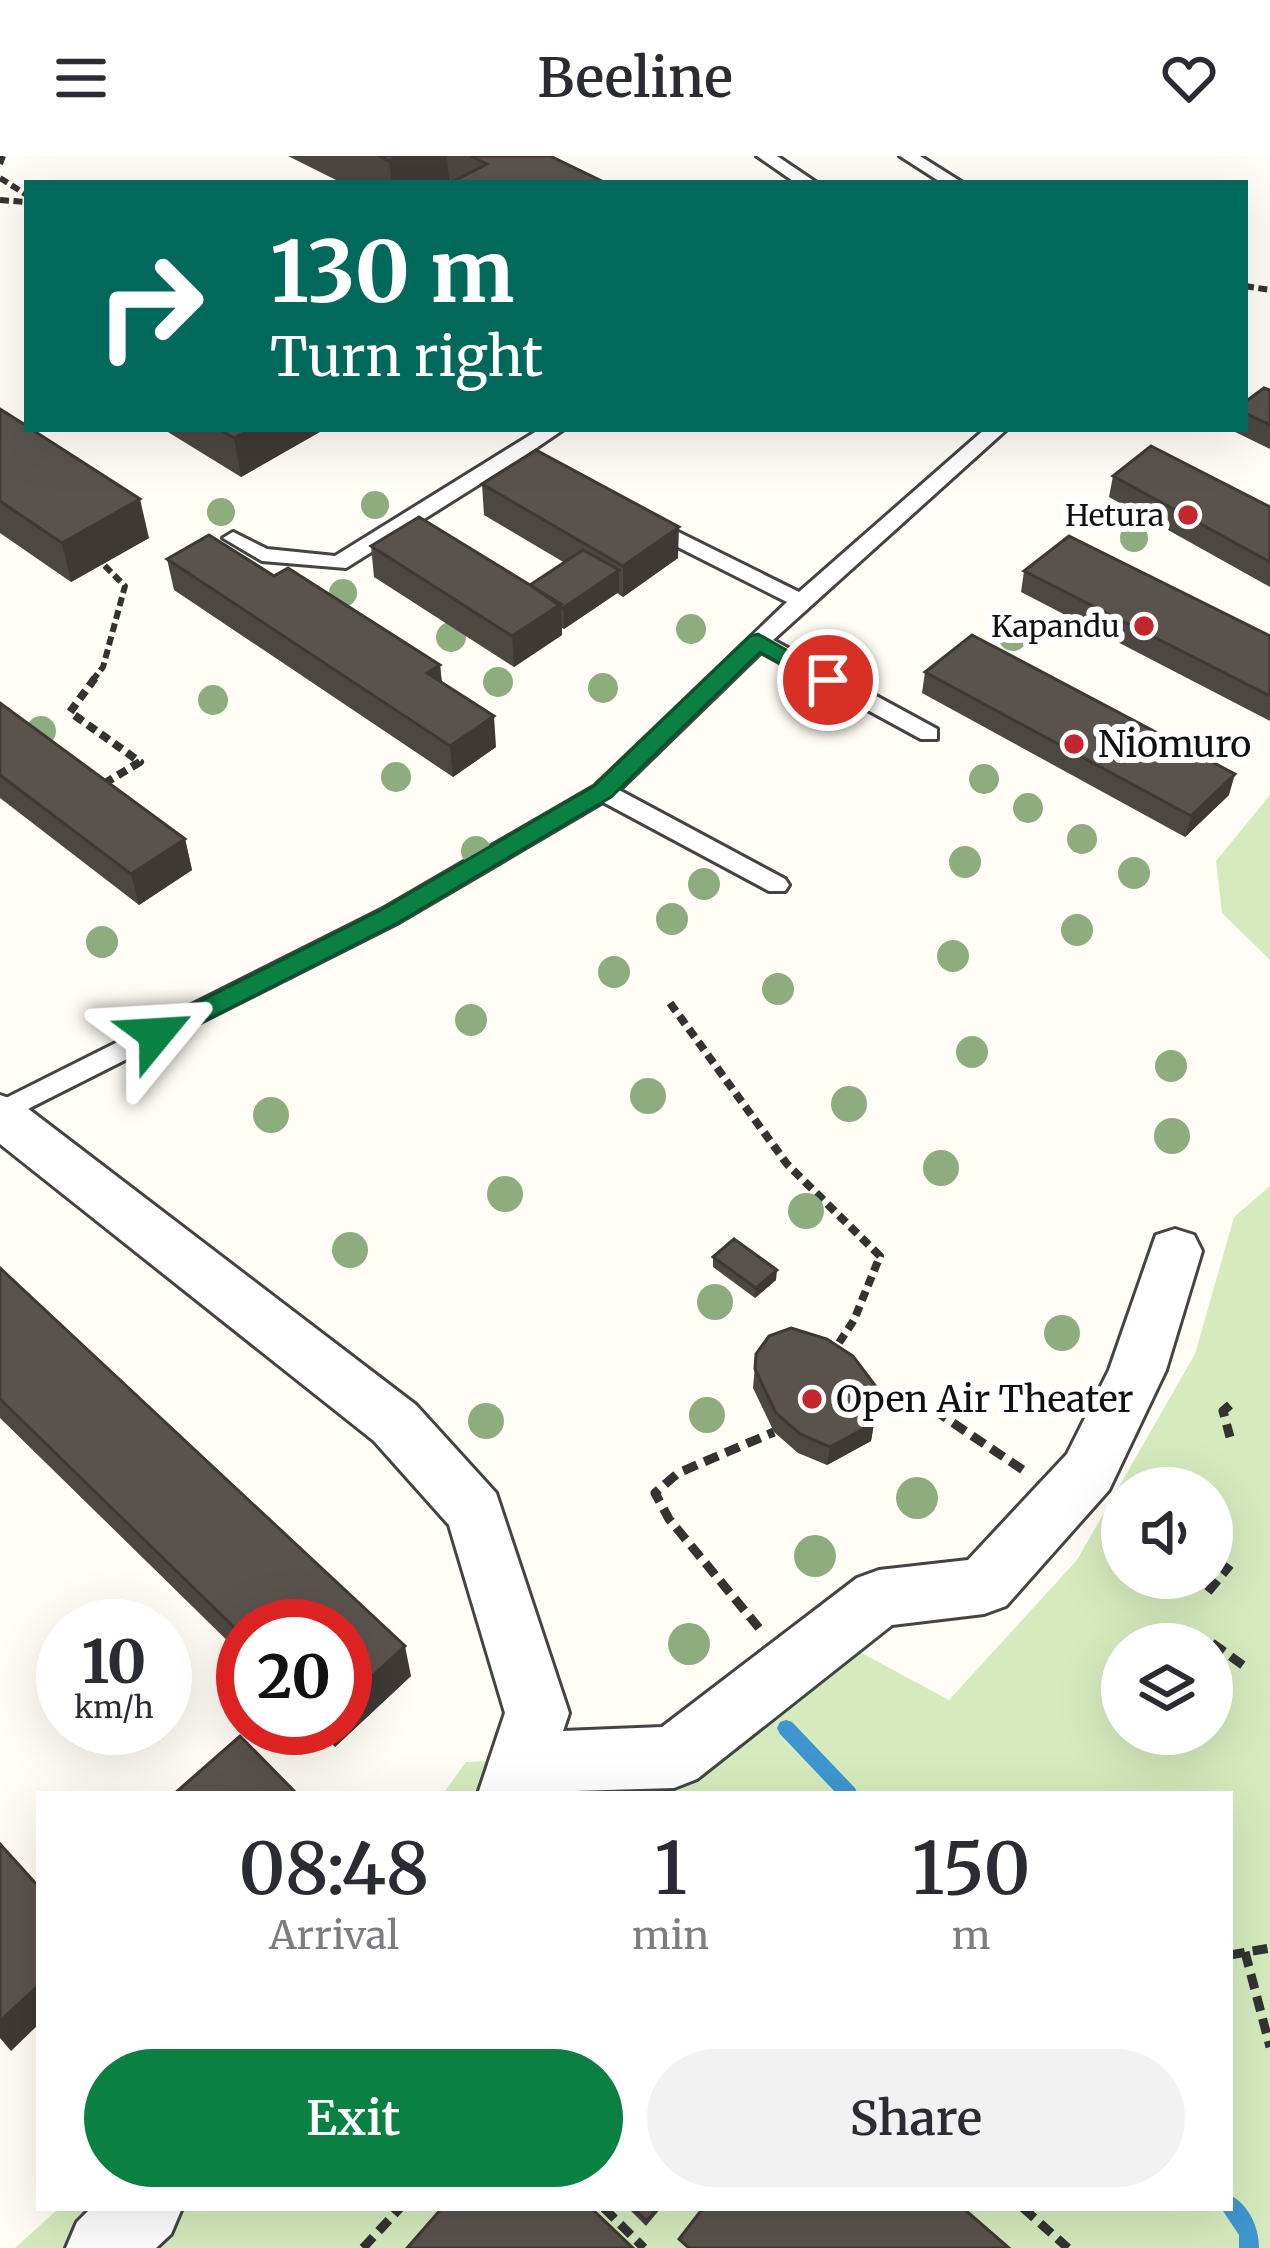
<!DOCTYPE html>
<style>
body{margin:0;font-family:Merriweather,serif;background:#f2f2f3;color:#2b2b33;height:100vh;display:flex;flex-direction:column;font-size:45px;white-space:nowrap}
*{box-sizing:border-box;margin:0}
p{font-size:39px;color:#7c7c81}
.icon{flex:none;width:66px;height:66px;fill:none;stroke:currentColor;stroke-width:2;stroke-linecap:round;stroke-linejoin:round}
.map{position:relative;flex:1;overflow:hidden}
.drawer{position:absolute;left:36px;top:1635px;width:1197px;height:420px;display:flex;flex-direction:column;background:#fff;border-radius:0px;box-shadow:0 12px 48px #0002}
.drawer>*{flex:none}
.banner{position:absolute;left:24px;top:24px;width:1224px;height:252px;border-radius:0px;box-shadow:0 12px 48px #0002;background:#00695c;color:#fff;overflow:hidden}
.controls{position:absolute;left:1101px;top:1311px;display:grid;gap:24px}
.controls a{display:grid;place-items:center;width:132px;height:132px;border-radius:50%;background:#fff;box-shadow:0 12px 48px #0002;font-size:60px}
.speed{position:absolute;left:36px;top:1443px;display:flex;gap:24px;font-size:60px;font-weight:700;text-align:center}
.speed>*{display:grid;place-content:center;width:156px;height:156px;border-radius:50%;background:#fff;box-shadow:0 12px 48px #0002;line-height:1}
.speed small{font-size:30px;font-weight:400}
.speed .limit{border:18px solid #d22;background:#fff;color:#111}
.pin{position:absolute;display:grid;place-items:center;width:102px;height:102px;color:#fff;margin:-51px;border:6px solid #fff;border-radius:50%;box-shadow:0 3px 12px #0007}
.me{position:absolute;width:132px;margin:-66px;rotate:63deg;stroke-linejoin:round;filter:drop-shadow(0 0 9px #0008)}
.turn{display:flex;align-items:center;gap:42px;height:252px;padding:0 48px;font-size:54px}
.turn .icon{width:156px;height:156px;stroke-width:2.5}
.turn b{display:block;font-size:84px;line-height:102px}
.eta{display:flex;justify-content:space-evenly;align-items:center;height:204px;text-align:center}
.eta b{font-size:72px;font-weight:600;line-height:84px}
.button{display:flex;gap:24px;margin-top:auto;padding:24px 48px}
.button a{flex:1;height:138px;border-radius:72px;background:#0b8043;color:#fff;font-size:48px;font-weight:600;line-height:138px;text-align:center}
.button a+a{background:#f2f2f3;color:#2b2b33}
header{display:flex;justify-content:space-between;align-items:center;height:156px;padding:0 48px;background:#fff;font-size:54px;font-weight:600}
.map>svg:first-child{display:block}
.green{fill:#d5ebbd;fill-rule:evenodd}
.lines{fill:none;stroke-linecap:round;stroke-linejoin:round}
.stream{fill:#3f96cf;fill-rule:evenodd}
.service-casing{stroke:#444;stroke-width:6}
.minor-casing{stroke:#444;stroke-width:6}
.path-far2{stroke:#333;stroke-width:6;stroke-dasharray:9 4.5;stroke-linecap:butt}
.path-far1{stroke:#333;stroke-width:8;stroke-dasharray:10 6;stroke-linecap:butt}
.path{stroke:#333;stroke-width:9;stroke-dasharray:15 8;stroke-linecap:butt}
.service{fill:#fff;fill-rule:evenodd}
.minor{fill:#fff;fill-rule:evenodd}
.tree{fill:#8dad7f}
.wall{fill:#4d4742}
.shaded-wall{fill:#3f3936}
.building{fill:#5a524d;stroke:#3f3936;stroke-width:3}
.route{fill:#0b8043;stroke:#07532c;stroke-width:3}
.poi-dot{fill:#c4262e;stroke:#fff;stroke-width:4.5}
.labels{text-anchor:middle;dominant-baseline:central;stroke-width:12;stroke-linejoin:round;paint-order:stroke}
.far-poi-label{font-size:30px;fill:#111;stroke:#fff;text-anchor:end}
.poi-label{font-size:36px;fill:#111;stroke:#fff;text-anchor:start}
</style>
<header><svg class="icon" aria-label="menu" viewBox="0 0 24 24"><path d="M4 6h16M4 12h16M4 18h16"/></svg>Beeline<svg class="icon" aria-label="heart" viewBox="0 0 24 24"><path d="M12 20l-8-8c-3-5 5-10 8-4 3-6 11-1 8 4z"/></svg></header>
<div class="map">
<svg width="1270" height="2092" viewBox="0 0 1270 2092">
<rect width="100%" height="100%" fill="#fffdf5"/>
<path class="green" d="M 1270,639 L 1270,804 L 1222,757 L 1216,705 Z
M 1270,1030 L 1270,2092 L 15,2092 L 59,2052 L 1230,2052 L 1230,1638 L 443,1638 L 466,1606 L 700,1597 L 830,1480 L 949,1544 L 1077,1404 L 1195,1198 L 1234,1061 ZM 1122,1332 L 1212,1332 L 1212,1422 L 1122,1422 ZM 1122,1488 L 1212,1488 L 1212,1578 L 1122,1578 Z"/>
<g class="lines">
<path class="stream" d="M 786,1564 L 792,1566 L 855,1632 L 858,1638 L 837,1638 L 780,1578 L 777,1572 L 780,1566 Z
M 1230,2039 C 1249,2049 1259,2071 1259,2092 L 1239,2092 L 1239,2079 L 1221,2052 L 1230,2052 Z"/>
<defs>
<path id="service" d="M 757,0 L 777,0 L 817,27 L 796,27 Z
M 900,0 L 920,0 L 963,27 L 942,27 Z
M 540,273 L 564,273 L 526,299 L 557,315 L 557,323 L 543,323 L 513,307 L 346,412 L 262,405 L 223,382 L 233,376 L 267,393 L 335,400 Z
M 985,273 L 1007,273 L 773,484 L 937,573 L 937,583 L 921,583 L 761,496 L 619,634 L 785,723 L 789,729 L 785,735 L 769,735 L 603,646 L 399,766 L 0,967 L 0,945 L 381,754 L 595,630 L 787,446 L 642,373 L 642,365 L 656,365 L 799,436 Z"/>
<path id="minor" d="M 0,939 L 18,945 L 416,1249 L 496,1337 L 569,1557 L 563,1575 L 662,1571 L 857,1422 L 879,1414 L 968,1404 L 1067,1298 L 1109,1214 L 1156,1079 L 1175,1073 L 1194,1079 L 1202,1095 L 1166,1214 L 1109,1334 L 1006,1450 L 984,1458 L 892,1469 L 697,1623 L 674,1632 L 478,1638 L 505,1557 L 449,1369 L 374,1285 L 0,988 Z
M 91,2052 L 182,2052 L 171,2078 L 156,2092 L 66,2092 L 77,2066 Z"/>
</defs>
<use href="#service" class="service-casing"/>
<use href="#minor" class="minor-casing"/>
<path class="path-far2" d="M 0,8 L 3,0
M 0,22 L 27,39
M 0,44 L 27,46
M 1245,130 L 1270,134
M 92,525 L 103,511 L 125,430 L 103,408"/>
<path class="path-far1" d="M 95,522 L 70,556 L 140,606 L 100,630
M 670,847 L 787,1008 L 880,1100 L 854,1164 L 835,1193"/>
<path class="path" d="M 868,1234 L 931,1252 L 1023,1314
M 1230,1249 L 1223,1255 L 1230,1281
M 1208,1436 L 1230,1409
M 759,1472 L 669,1363 L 655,1337 L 678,1317 L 774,1276
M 1212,1487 L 1244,1510
M 1245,1796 L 1270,1891
M 1230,1799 L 1270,1792
M 604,2052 L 644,2092
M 1023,2052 L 1068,2092
M 363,2092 L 400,2052"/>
<use href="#service" class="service"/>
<use href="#minor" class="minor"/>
</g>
<g class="tree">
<circle cx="375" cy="349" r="14"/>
<circle cx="221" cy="356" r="14"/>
<circle cx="1134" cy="382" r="14"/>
<circle cx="343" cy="437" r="14"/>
<circle cx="691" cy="473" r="15"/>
<circle cx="1013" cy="480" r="15"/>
<circle cx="451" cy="481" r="15"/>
<circle cx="498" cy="526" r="15"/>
<circle cx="603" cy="532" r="15"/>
<circle cx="213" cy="544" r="15"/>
<circle cx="41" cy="575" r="15"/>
<circle cx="396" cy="621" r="15"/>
<circle cx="984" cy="623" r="15"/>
<circle cx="1028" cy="652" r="15"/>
<circle cx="1082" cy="683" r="15"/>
<circle cx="476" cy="695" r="15"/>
<circle cx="965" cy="706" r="16"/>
<circle cx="1134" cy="717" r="16"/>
<circle cx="704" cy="728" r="16"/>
<circle cx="672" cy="763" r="16"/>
<circle cx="1077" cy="774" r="16"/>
<circle cx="102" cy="786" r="16"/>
<circle cx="953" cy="800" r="16"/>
<circle cx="614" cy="816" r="16"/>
<circle cx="778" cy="833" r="16"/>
<circle cx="471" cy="864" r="16"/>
<circle cx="972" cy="896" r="16"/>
<circle cx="1171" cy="910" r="16"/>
<circle cx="648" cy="940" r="18"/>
<circle cx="849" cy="948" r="18"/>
<circle cx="271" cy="959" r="18"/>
<circle cx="1172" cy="980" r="18"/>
<circle cx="941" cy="1012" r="18"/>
<circle cx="505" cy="1038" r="18"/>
<circle cx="806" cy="1055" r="18"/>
<circle cx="350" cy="1094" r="18"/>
<circle cx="715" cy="1146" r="18"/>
<circle cx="1062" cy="1177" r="18"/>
<circle cx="707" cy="1259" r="18"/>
<circle cx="486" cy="1265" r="18"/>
<circle cx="917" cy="1342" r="21"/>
<circle cx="815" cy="1400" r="21"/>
<circle cx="689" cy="1488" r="21"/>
</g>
<path class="wall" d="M 288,0 L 550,0 L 444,27 L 342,27 Z
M 1270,234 L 1270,293 L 1231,274 L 1245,273 L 1245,246 Z
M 0,253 L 149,382 L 71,426 L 0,377 Z
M 163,273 L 325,273 L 241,321 Z
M 1113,320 L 1270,351 L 1270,431 L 1109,341 Z
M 482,328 L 678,402 L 623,441 L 617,437 L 564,473 L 562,472 L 562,479 L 514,511 L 374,421 L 371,390 L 530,429 L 565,407 L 484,359 Z
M 167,403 L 274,420 L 440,509 L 442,527 L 496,591 L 453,621 L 174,434 Z
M 1024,415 L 1270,480 L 1270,565 L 1021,436 Z
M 925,516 L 1229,639 L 1185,681 L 922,537 Z
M 0,547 L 185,683 L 192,714 L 139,749 L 0,642 Z
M 713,1101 L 776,1124 L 755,1142 L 713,1111 Z
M 0,1112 L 411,1520 L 335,1591 L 316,1572 L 345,1572 L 243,1470 L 243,1500 L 0,1262 Z
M 756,1198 L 874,1267 L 871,1285 L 827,1309 L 798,1297 L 774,1276 L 753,1232 Z
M 628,2052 L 661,2052 L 646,2070 Z"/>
<path class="shaded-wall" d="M 399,0 L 447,0 L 449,24 L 444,27 L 392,27 L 389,5 Z
M 251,273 L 325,273 L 241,321 L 234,282 Z
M 140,343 L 149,382 L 71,426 L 62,387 Z
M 679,371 L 678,402 L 623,441 L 623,410 Z
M 619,414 L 619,436 L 564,473 L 563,452 Z
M 561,448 L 562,479 L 514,511 L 512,480 Z
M 440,509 L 443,540 L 427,517 Z
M 494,560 L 496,591 L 453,621 L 450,590 Z
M 1235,618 L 1229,639 L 1185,681 L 1191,660 Z
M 185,683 L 192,714 L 139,749 L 131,718 Z
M 777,1114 L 776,1124 L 755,1142 L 756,1132 Z
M 874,1267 L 871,1285 L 827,1309 L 830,1291 Z
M 405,1490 L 411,1520 L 335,1591 L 330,1572 L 345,1572 L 345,1545 Z
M 39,1829 L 39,1868 L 11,1895 L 0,1882 L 0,1865 Z"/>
<path class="building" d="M 379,0 L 399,0 L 389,5 Z
M 470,0 L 550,0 L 606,27 L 450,27 L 487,8 Z
M 1264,232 L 1270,234 L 1270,269 L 1245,257 L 1245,246 Z
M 0,253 L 27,270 L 27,273 L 31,273 L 140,343 L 62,387 L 0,345 Z
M 219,273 L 251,273 L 234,282 Z
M 1151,290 L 1270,351 L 1270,406 L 1113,320 Z
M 536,294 L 679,371 L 623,410 L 482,328 Z
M 419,361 L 561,448 L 512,480 L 371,390 Z
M 209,379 L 274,420 L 288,412 L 440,509 L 427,517 L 494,560 L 450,590 L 167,403 Z
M 1069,380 L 1270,480 L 1270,540 L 1024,415 Z
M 583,394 L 619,414 L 563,452 L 530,429 Z
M 972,479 L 1235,618 L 1191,660 L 925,516 Z
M 0,547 L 185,683 L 131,718 L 0,619 Z
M 734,1083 L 777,1114 L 756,1132 L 713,1101 Z
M 0,1112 L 405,1490 L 345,1545 L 345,1470 L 243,1470 L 243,1480 L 0,1243 Z
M 791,1172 L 827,1183 L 853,1200 L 877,1232 L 874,1267 L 830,1291 L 800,1278 L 776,1257 L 755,1213 L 756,1198 L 769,1180 Z
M 240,1580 L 297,1638 L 174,1638 Z
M 0,1688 L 39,1731 L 39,1829 L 0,1865 Z
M 442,2052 L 591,2052 L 633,2092 L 407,2092 Z
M 633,2052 L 657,2052 L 647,2065 Z
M 703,2052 L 963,2052 L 1009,2092 L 689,2092 L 679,2083 Z"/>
<path class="route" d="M 758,478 L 839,524 L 836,529 L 820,529 L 760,496 L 611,641 L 399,766 L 165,885 L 147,885 L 143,878 L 147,872 L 381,754 L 594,630 L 750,480 Z"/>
<g class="poi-dot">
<circle cx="1188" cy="359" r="12"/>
<circle cx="1144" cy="470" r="12"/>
<circle cx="1074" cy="588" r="12"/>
<circle cx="812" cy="1243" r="12"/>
</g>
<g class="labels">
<g class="far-poi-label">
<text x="1164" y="359">Hetura</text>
<text x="1120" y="470">Kapandu</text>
</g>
<g class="poi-label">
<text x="1098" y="588">Niomuro</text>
<text x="836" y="1243">Open Air Theater</text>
</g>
</g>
</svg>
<div class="controls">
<a><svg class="icon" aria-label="sound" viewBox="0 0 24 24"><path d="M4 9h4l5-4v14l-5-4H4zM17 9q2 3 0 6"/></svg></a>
<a><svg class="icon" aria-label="layers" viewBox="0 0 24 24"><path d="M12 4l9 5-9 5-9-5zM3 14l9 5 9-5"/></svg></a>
</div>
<div class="speed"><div>10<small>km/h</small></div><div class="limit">20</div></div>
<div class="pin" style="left:828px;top:524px;background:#d93025"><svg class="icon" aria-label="arrive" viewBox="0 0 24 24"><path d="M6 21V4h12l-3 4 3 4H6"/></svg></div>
<svg class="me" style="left:156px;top:878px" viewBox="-20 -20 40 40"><path d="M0-17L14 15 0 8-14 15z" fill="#0b8043" stroke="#fff" stroke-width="4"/></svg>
<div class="banner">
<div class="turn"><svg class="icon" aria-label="right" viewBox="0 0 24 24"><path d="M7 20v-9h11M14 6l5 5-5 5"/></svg><div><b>130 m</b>Turn right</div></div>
</div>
<section class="drawer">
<div class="eta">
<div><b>08:48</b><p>Arrival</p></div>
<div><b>1</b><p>min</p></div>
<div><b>150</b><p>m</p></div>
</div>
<div class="button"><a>Exit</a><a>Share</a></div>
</section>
</div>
